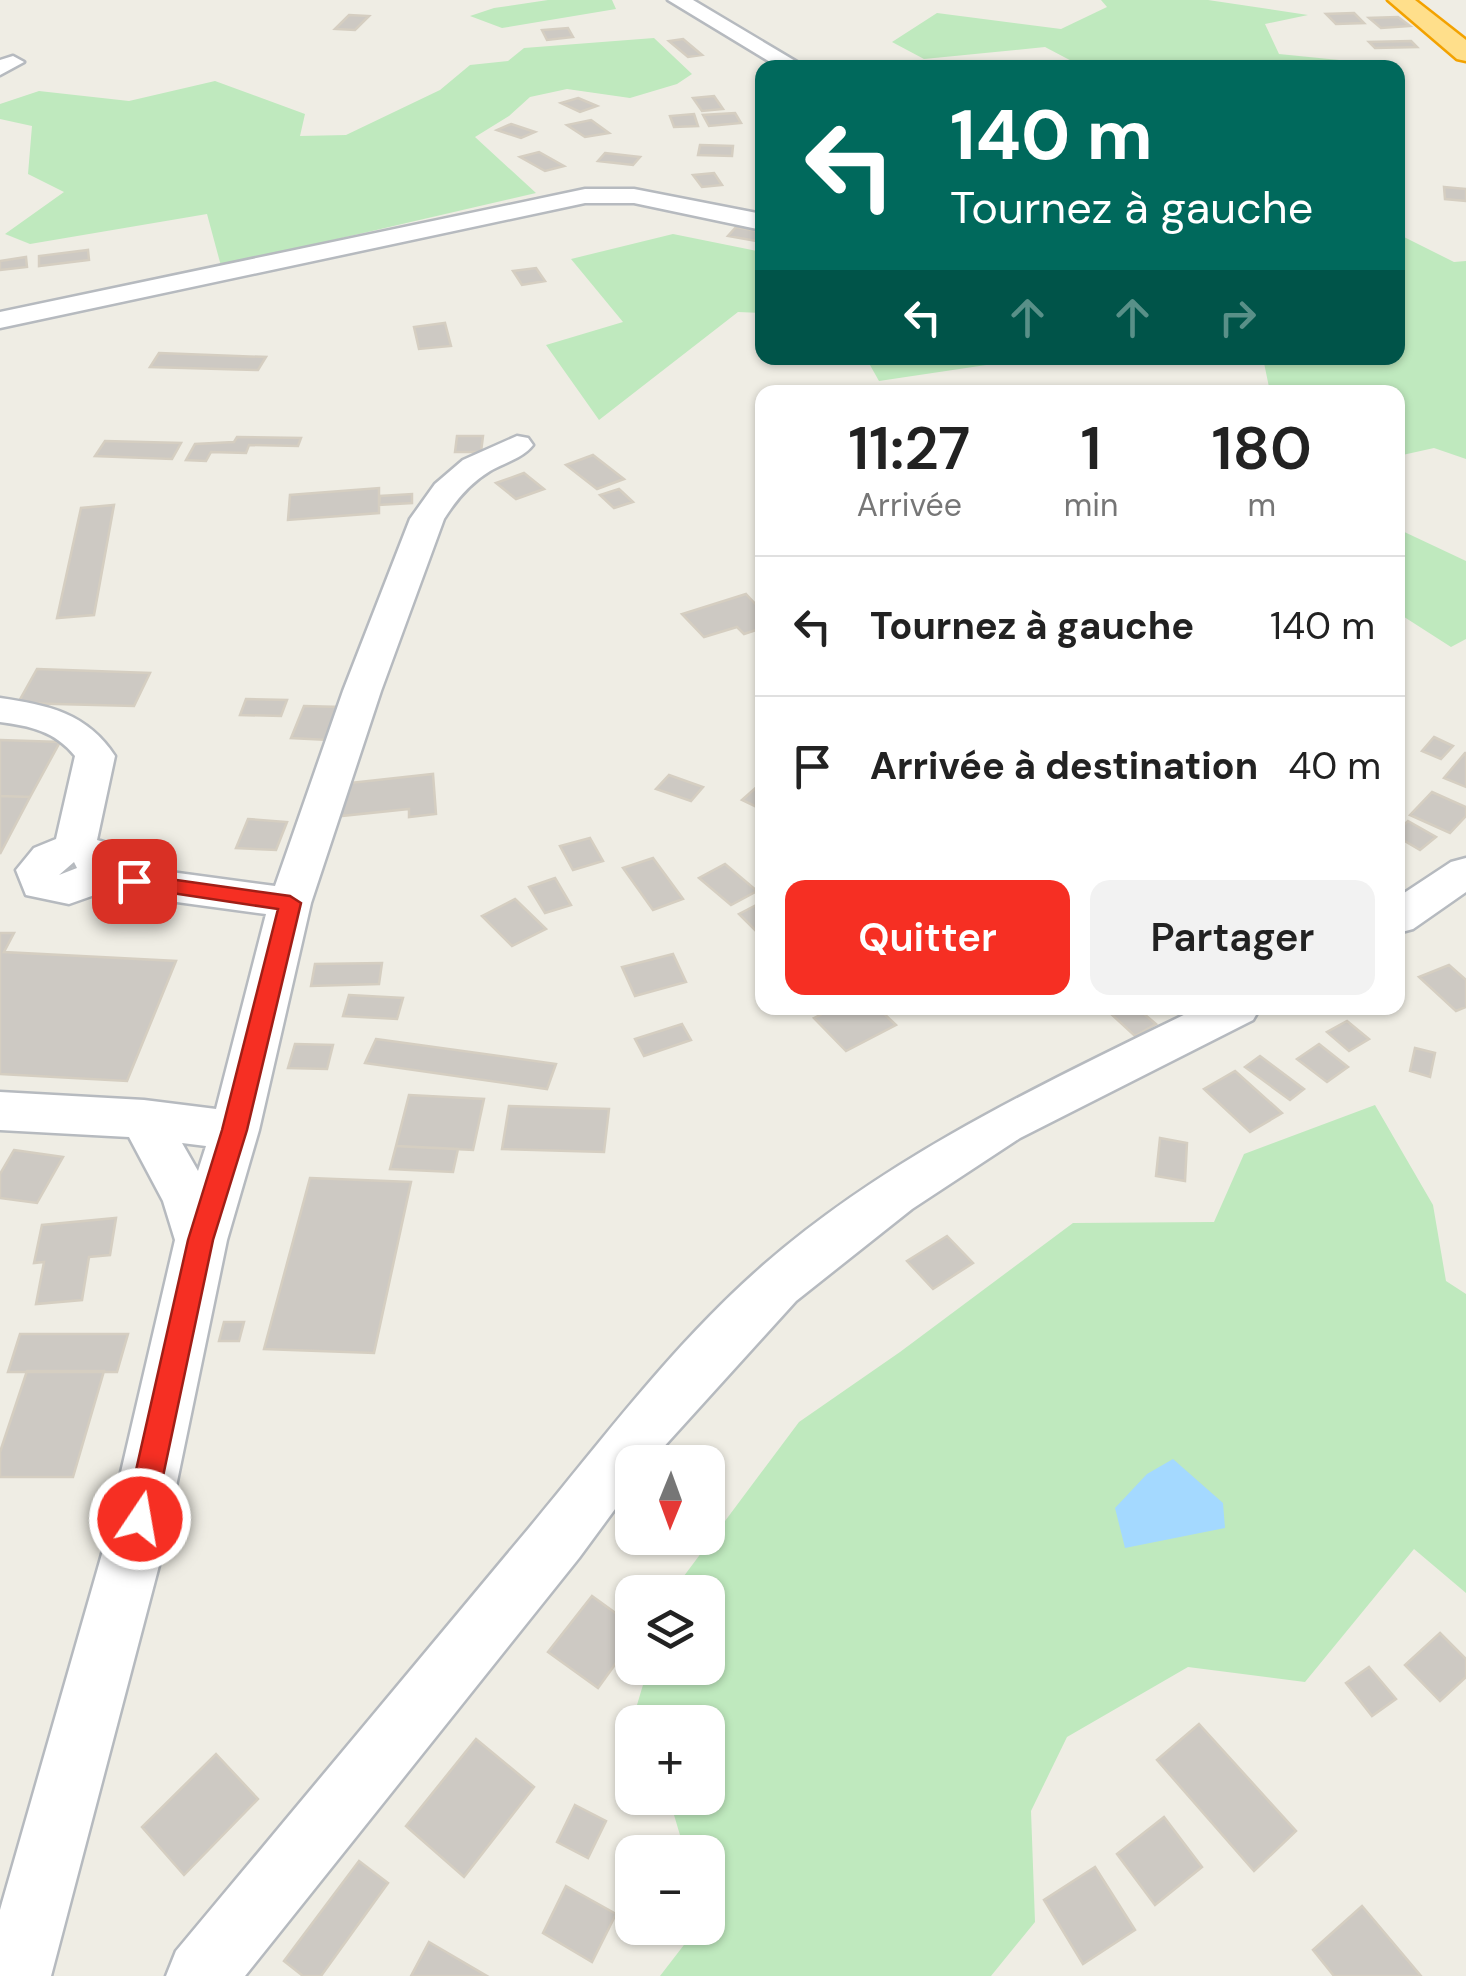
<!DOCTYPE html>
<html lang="fr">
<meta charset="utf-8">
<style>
body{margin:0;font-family:"DM Sans",sans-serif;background:#f2f2f2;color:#222;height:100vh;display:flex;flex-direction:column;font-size:38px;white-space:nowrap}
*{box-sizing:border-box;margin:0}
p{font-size:32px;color:#767676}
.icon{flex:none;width:55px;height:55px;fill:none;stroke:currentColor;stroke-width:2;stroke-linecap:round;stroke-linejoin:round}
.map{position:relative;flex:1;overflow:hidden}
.details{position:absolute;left:755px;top:385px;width:650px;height:630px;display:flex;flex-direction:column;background:#fff;border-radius:20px;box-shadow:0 2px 8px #0004}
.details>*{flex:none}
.guide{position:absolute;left:755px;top:60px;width:650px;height:305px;border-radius:20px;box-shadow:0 2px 8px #0004;background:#00695c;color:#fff;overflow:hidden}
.needle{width:65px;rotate:181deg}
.buttons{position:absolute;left:615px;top:1445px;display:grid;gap:20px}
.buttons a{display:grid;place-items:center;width:110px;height:110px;border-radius:20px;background:#fff;box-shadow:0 2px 8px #0004;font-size:50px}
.pin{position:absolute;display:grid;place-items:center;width:85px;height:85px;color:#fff;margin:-42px;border-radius:20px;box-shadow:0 5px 15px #0006}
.me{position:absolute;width:110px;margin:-55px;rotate:12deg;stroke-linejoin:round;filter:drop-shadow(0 0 8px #0008)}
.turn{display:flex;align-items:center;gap:35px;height:210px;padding:0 30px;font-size:45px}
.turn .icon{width:130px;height:130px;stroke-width:2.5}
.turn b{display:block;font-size:70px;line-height:85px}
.lanes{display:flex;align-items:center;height:95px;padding:0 30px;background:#0003;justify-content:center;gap:50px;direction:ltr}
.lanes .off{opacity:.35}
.eta{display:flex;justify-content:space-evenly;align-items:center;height:170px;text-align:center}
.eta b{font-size:60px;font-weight:600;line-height:70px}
.button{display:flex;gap:20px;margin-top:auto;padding:20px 30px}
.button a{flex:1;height:115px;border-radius:20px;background:#f62f23;color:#fff;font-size:40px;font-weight:600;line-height:115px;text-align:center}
.button a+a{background:#f2f2f2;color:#222}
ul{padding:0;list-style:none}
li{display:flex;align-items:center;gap:30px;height:140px;padding:0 30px;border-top:2px solid #e0e0e0}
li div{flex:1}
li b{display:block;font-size:38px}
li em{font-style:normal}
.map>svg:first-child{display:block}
.green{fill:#bfe9be}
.water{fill:#a4d9ff}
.building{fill:#cdc9c3;stroke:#d5cec1;stroke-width:2.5}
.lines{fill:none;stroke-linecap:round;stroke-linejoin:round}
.minor-casing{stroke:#b6babf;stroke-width:5}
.highway-casing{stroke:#f3a200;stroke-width:5}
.minor{fill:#fff;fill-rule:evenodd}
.highway{fill:#ffdf8b;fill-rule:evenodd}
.route{fill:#f62f23;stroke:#a01f17;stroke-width:2.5}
</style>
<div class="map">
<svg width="1466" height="1976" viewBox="0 0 1466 1976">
<rect width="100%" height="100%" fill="#efede4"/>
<path class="green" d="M 548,0 L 612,0 L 616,9 L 502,28 L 470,16 L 494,8 Z
M 1101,0 L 1208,0 L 1308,15 L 1265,24 L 1279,54 L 1349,61 L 1354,67 L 1083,67 L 1045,47 L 924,59 L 892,42 L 937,13 L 1061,29 L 1107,7 Z
M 654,38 L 692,74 L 677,84 L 630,98 L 567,89 L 530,97 L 509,116 L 475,137 L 536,193 L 221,266 L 207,214 L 30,244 L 5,234 L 64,192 L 28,174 L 32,126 L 0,119 L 0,104 L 39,91 L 129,101 L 215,81 L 305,114 L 300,136 L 346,135 L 440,90 L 470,65 L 508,61 L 524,48 Z
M 673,234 L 762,252 L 762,313 L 738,312 L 599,420 L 546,345 L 623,322 L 571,259 Z
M 1398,234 L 1454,262 L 1466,261 L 1466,459 L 1434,448 L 1398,456 L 1398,392 L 1270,392 L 1263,358 L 1398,358 Z
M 866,358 L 1034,358 L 879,381 Z
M 1398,529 L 1466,561 L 1466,639 L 1451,647 L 1398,613 Z
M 1375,1105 L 1433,1205 L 1446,1281 L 1466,1294 L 1466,1593 L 1414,1549 L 1305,1682 L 1188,1667 L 1067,1737 L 1031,1811 L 1035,1922 L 991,1976 L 660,1976 L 697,1928 L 708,1928 L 708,1852 L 685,1852 L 669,1798 L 708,1798 L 708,1722 L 637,1722 L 634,1715 L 648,1668 L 708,1668 L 708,1592 L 672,1592 L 799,1422 L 900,1352 L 1073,1223 L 1214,1222 L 1244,1154 Z"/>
<path class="water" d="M 1173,1459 L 1223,1503 L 1225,1528 L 1125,1548 L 1115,1508 L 1147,1474 Z"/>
<path class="building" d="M 1354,13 L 1364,23 L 1336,24 L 1326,14 Z
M 349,15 L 369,16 L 355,30 L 335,29 Z
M 1398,17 L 1410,26 L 1381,28 L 1369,18 Z
M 568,28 L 573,37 L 547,40 L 542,30 Z
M 683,39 L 702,55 L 688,57 L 669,41 Z
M 1411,41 L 1417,47 L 1375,48 L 1369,42 Z
M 714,96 L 723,109 L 702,111 L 693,98 Z
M 578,98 L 597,106 L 580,112 L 561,103 Z
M 735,113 L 741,123 L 709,126 L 703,115 Z
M 694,114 L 698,126 L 674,127 L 670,116 Z
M 591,120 L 609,133 L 585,137 L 567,125 Z
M 511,124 L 535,132 L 521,138 L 497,130 Z
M 700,145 L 733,146 L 732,156 L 698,155 Z
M 539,152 L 564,166 L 545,171 L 520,157 Z
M 605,153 L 640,157 L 633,165 L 598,161 Z
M 714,173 L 722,185 L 702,187 L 693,175 Z
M 1444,187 L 1466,189 L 1466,201 L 1445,199 Z
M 736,227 L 762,232 L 762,242 L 728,236 Z
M 88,250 L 89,260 L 39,266 L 39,256 Z
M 26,257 L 27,267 L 0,270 L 0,261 Z
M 536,268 L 545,281 L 522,285 L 513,271 Z
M 445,323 L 451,346 L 419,349 L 414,327 Z
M 159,353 L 266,357 L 258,370 L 150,367 Z
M 457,436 L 483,436 L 481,452 L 455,452 Z
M 237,437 L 301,438 L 298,446 L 249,445 L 246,453 L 211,452 L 206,461 L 186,460 L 195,444 L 234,442 Z
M 105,441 L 181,443 L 172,459 L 95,456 Z
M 593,455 L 624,479 L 597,489 L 566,465 Z
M 524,473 L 544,489 L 516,499 L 496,483 Z
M 379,488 L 379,513 L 288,520 L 290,495 Z
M 619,489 L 633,502 L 614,508 L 600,495 Z
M 412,494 L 412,503 L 379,505 L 380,496 Z
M 114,505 L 94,615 L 57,618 L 81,508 Z
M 746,594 L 762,611 L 762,628 L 744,634 L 737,627 L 704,637 L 682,614 Z
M 37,669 L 150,673 L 134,706 L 18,703 Z
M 246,699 L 287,700 L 281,716 L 240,715 Z
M 304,706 L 340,707 L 328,740 L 291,738 Z
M 1434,737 L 1453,746 L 1441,759 L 1422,751 Z
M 0,740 L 60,742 L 30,797 L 0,796 Z
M 1465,753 L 1466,753 L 1466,787 L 1444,778 Z
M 433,774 L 436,814 L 409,817 L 409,809 L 341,816 L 340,784 Z
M 669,775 L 703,787 L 691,801 L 656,789 Z
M 759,785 L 762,786 L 761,809 L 742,800 Z
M 1432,792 L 1466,807 L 1466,816 L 1450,833 L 1410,815 Z
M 0,796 L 30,797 L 0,854 Z
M 248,819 L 287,822 L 276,850 L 236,848 Z
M 1408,821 L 1436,837 L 1420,850 L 1398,837 L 1398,830 Z
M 590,838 L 603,861 L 573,870 L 560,846 Z
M 653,858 L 683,899 L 653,910 L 623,868 Z
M 725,864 L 757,891 L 731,905 L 699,878 Z
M 555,878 L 571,905 L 545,913 L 529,887 Z
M 515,899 L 546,929 L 512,946 L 482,916 Z
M 762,902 L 762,937 L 739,914 Z
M 0,933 L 14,933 L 4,952 L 176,961 L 127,1081 L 0,1074 Z
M 673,954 L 686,982 L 635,996 L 622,967 Z
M 382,963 L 379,984 L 311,986 L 315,964 Z
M 1449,965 L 1466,980 L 1466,1007 L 1456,1011 L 1419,977 Z
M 349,995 L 403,998 L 397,1019 L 343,1016 Z
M 834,1008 L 878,1008 L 896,1025 L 846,1051 L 814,1018 Z
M 1118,1008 L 1137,1008 L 1156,1024 L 1135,1036 L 1109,1012 Z
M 1347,1021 L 1369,1039 L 1349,1051 L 1327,1032 Z
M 682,1024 L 691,1040 L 644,1056 L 635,1039 Z
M 376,1039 L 556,1064 L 547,1089 L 365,1063 Z
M 295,1044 L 333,1045 L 327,1069 L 288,1068 Z
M 1319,1044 L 1348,1067 L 1327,1082 L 1297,1059 Z
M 1415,1048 L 1435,1053 L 1430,1077 L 1410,1071 Z
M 1260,1056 L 1304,1089 L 1290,1100 L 1245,1067 Z
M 1235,1071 L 1282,1113 L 1250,1132 L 1204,1089 Z
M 409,1095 L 484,1099 L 473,1150 L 396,1146 Z
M 509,1106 L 609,1109 L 604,1152 L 502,1149 Z
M 1160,1138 L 1187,1143 L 1185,1181 L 1156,1176 Z
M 396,1146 L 458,1149 L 453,1172 L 390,1169 Z
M 14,1150 L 63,1157 L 37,1203 L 0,1198 L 0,1174 Z
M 310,1178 L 411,1182 L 374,1353 L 264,1349 Z
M 116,1218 L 110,1255 L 89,1257 L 82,1300 L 36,1304 L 44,1262 L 34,1263 L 42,1225 Z
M 947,1236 L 973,1263 L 933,1289 L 907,1261 Z
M 224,1322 L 244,1322 L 239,1341 L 219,1341 Z
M 20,1334 L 128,1334 L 117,1372 L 8,1372 Z
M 27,1371 L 104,1371 L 73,1477 L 0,1477 L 0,1452 Z
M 592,1596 L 632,1625 L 632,1641 L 598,1688 L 548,1652 Z
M 1440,1633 L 1466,1659 L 1466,1677 L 1440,1701 L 1405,1665 Z
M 1369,1667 L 1396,1699 L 1372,1716 L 1346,1683 Z
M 1199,1724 L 1296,1831 L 1254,1871 L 1157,1760 Z
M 476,1739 L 534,1787 L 464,1877 L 406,1826 Z
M 216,1754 L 258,1799 L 184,1875 L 142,1827 Z
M 575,1805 L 606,1821 L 588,1858 L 557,1842 Z
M 1164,1817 L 1202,1867 L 1155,1905 L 1117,1854 Z
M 359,1861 L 388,1883 L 321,1976 L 303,1976 L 284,1961 Z
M 1095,1867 L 1135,1930 L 1083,1964 L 1044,1900 Z
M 566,1886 L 616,1914 L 592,1962 L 543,1933 Z
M 1362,1906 L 1421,1976 L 1334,1976 L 1313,1950 Z
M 429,1942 L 487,1976 L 411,1976 Z"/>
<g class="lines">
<defs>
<path id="minor" d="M 668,0 L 693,0 L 807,68 L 780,68 Z
M 13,56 L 24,62 L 0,75 L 0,60 Z
M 585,189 L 634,189 L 762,214 L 762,230 L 634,203 L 585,203 L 0,328 L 0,312 Z
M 517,436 L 528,438 L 533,445 C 523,458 504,463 490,471 C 470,483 456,500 444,519 L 381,691 L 311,903 L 259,1130 L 227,1240 L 162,1554 L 51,1976 L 0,1976 L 0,1910 L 102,1554 L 175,1240 L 163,1201 L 129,1137 L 0,1130 L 0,1092 L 144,1100 L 216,1109 L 266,914 L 103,892 L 69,904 L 26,895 L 16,870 L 34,848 L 56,839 L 75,756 C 55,731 30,726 0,722 L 0,698 C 48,705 87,713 115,756 L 97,840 L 110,844 L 119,865 L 275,886 L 343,691 L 410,519 L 435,484 L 463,460 ZM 74,862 L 77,868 L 59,875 ZM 182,1143 L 206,1146 L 198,1171 Z
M 1466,858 L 1466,892 L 1413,929 L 1398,933 L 1398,897 L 1451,862 Z
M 1198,1008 L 1260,1008 L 1253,1020 L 1020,1138 L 912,1209 L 796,1301 L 650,1462 L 632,1462 L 632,1486 L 579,1558 L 245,1976 L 166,1976 L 176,1951 C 294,1810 411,1669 529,1528 C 602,1440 672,1346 759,1269 C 888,1155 1045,1083 1198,1008 Z"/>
<path id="highway" d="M 1388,0 L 1415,0 L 1466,40 L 1466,61 L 1457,59 Z"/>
</defs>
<use href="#minor" class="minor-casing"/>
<use href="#highway" class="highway-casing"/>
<use href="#minor" class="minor"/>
<use href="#highway" class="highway"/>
</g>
<path class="route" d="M 134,874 L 290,896 L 301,903 L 247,1130 L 213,1240 L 154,1519 L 150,1529 L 140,1533 L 129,1529 L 125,1519 L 188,1240 L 222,1130 L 278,909 L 126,886 L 123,881 L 126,876 Z"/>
</svg>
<div class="buttons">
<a><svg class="needle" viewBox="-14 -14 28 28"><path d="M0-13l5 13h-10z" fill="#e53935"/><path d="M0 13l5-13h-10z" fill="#767676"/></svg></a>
<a><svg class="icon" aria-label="layers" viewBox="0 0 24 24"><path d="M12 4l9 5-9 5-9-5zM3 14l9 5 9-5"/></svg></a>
<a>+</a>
<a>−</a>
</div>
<div class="pin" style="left:134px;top:881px;background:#d93025"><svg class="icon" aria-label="arrive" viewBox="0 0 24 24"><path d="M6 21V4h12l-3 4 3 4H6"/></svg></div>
<svg class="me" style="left:140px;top:1519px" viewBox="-20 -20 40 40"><circle r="17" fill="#f62f23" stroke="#fff" stroke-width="3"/><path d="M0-11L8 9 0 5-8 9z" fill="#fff"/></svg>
<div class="guide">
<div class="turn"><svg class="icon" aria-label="left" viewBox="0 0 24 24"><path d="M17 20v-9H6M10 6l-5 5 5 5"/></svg><div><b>140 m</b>Tournez à gauche</div></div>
<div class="lanes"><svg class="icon" aria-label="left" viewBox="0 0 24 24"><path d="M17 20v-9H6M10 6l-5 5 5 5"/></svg><svg class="icon off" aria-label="ahead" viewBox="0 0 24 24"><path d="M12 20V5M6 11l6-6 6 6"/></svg><svg class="icon off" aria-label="ahead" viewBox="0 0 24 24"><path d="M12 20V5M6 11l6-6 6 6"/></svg><svg class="icon off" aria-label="right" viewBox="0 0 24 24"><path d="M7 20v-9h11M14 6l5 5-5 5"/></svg></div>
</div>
<section class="details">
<div class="eta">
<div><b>11:27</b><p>Arrivée</p></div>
<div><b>1</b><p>min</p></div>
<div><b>180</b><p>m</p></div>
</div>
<ul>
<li><svg class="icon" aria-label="left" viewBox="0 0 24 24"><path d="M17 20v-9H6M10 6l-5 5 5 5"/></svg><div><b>Tournez à gauche</b></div><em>140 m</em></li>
<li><svg class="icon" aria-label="arrive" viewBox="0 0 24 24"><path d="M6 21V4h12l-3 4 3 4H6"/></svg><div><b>Arrivée à destination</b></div><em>40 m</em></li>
</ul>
<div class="button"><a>Quitter</a><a>Partager</a></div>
</section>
</div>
